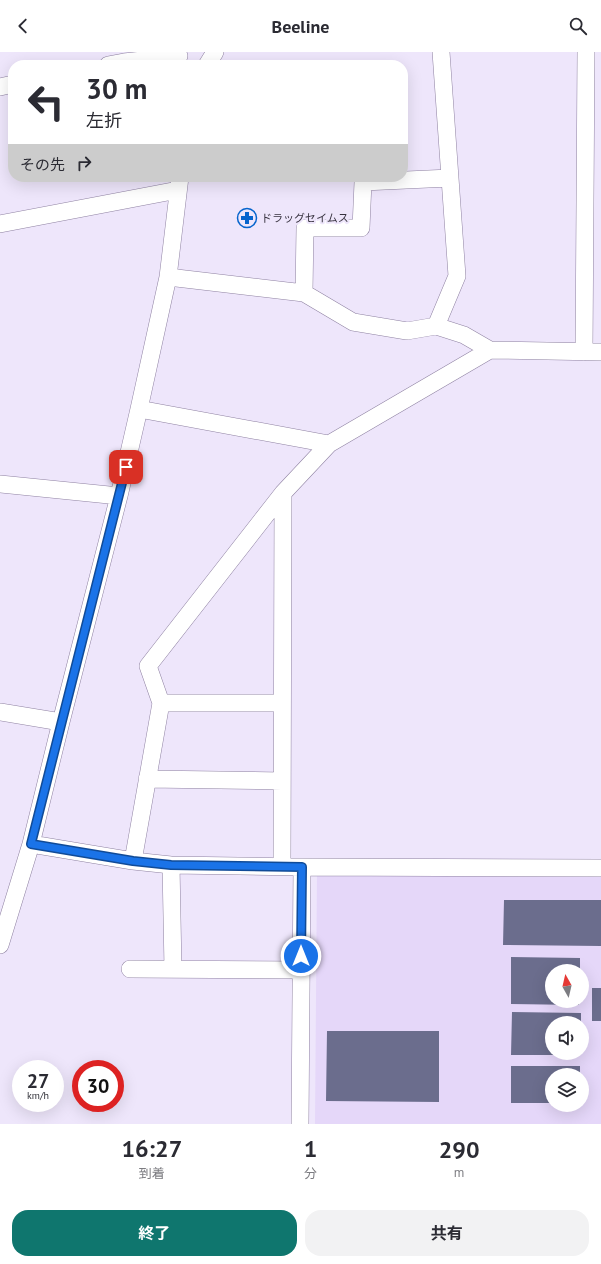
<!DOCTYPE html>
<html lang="ja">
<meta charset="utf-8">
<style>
body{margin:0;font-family:"PT Sans","Noto Sans JP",sans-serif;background:#f2f2f3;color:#2b2b33;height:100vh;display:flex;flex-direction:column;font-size:15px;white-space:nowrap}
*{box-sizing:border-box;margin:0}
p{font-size:13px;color:#7c7c81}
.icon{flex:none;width:22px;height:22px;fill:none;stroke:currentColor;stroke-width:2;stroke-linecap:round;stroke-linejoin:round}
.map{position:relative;height:1072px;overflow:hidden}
.drawer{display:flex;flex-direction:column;background:#fff;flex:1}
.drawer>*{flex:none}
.top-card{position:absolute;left:8px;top:8px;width:400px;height:122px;border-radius:16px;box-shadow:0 4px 16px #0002;background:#fff;color:#2b2b33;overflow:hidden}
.needle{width:26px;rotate:352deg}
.buttons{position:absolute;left:545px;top:912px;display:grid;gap:8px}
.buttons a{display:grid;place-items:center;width:44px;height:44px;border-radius:50%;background:#fff;box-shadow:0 4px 16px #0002;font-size:20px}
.speed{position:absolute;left:12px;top:1008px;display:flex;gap:8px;font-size:20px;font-weight:700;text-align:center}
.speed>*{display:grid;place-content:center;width:52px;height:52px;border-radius:50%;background:#fff;box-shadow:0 4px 16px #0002;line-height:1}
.speed small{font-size:10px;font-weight:400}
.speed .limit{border:6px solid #d22;background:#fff;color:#111}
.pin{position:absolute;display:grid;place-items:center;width:34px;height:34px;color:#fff;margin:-17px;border-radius:8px;box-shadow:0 2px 6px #0006}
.me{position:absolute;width:44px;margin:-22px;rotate:0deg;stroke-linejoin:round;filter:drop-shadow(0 0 3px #0008)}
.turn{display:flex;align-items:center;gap:14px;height:84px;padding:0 12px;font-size:18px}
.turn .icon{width:52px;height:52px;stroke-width:2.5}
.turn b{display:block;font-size:28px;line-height:34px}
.then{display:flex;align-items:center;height:38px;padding:0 12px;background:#0003;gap:8px;font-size:15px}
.eta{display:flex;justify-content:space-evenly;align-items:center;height:68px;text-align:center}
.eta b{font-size:24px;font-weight:700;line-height:28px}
.button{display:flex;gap:8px;margin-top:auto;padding:8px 12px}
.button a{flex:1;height:46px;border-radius:16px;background:#0f766e;color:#fff;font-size:16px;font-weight:700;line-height:46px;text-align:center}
.button a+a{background:#f2f2f3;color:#2b2b33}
header{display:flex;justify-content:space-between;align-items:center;height:52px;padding:0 12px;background:#fff;font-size:18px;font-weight:700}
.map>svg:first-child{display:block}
.built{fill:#e5d7f9;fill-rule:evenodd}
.building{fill:#6b6d8d}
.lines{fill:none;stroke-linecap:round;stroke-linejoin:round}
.minor-casing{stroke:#8f82a2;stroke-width:18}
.minor{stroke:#fff;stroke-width:17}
.route-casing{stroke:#114b97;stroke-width:10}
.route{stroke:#1a73e8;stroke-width:7}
.labels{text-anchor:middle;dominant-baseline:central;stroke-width:4;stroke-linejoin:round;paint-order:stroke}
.poi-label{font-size:11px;fill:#37323f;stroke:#eee6fb;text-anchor:start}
</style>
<header><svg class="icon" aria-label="back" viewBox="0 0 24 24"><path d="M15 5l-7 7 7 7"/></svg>Beeline<svg class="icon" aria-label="search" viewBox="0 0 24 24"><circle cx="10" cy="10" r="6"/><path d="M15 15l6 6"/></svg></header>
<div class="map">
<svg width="601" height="1072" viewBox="0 0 601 1072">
<rect width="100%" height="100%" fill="#eee6fb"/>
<path class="built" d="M 317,820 L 601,823 L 601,1072 L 315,1072 ZM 552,919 L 582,919 L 582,949 L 552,949 ZM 552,971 L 582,971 L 582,1001 L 552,1001 ZM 552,1023 L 582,1023 L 582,1053 L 552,1053 Z"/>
<path class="building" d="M 504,848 L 601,848 L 601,894 L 503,893 Z
M 511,905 L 580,906 L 580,919 L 552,919 L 552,949 L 579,949 L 579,953 L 511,952 Z
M 592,936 L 601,936 L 601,969 L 592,969 Z
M 512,960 L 581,961 L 581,971 L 552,971 L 552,1001 L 581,1001 L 581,1003 L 511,1003 Z
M 327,979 L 439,979 L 439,1050 L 326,1049 Z
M 511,1014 L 580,1014 L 580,1023 L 552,1023 L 552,1051 L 511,1051 Z"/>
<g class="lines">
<defs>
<path id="minor" d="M 108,13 L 124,10 L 179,4
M 207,13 L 215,0
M 0,35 L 13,32
M 0,172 L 178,138
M 168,225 L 304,241 L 353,270 L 407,279 L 436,274 L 464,283 L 490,298
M 304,241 L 305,176 L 361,176 L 363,130 L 450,126
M 436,274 L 457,224 L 441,0
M 584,300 L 586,0
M 139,357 L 329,392
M 0,432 L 119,444
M 161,651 L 282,651
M 0,660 L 61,670
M 147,727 L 282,729
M 31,792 L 133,809 L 171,813 L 302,815 L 601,816
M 133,809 L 161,651 L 148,614 L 283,441 L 329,392 L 490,298 L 601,300
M 171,813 L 173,917
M 282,814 L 283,441
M 0,893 L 31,792 L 61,670 L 119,444 L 139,357 L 168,225 L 180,125
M 130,917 L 301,918
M 300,1072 L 302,815"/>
</defs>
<use href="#minor" class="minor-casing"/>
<use href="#minor" class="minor"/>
</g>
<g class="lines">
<defs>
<path id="route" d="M 126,415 L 31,792 L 133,809 L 171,813 L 302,815 L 301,904"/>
</defs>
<use href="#route" class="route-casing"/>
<use href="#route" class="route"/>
</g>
<defs>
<symbol id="pharmacy-ring" viewBox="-11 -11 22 22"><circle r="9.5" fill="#eee6fb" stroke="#0664cd" stroke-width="1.5"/><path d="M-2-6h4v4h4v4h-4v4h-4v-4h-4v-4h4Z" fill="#0664cd"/></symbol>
</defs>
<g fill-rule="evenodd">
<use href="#pharmacy-ring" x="236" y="155" width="22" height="22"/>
</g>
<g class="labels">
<g class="poi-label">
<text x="261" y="166">ドラッグセイムス</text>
</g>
</g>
</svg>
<div class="buttons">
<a><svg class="needle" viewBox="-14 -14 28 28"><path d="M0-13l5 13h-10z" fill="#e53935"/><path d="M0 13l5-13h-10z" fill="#7c7c81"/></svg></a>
<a><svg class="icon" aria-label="sound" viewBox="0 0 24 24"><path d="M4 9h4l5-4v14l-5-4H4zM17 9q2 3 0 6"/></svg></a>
<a><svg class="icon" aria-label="layers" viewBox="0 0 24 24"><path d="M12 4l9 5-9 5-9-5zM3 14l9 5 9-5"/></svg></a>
</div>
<div class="speed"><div>27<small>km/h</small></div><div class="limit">30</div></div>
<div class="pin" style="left:126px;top:415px;background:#d93025"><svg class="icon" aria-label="arrive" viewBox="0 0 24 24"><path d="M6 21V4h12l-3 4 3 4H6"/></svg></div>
<svg class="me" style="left:301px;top:904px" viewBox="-20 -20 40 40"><circle r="17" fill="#1a73e8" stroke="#fff" stroke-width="3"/><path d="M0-11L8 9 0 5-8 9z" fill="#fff"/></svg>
<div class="top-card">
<div class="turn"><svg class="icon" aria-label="left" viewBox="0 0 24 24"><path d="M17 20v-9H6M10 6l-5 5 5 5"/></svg><div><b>30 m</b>左折</div></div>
<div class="then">その先<svg class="icon" aria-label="right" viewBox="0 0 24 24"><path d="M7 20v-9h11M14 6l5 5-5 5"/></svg></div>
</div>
</div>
<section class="drawer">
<div class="eta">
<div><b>16:27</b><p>到着</p></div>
<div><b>1</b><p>分</p></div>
<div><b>290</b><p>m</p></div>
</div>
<div class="button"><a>終了</a><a>共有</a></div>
</section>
